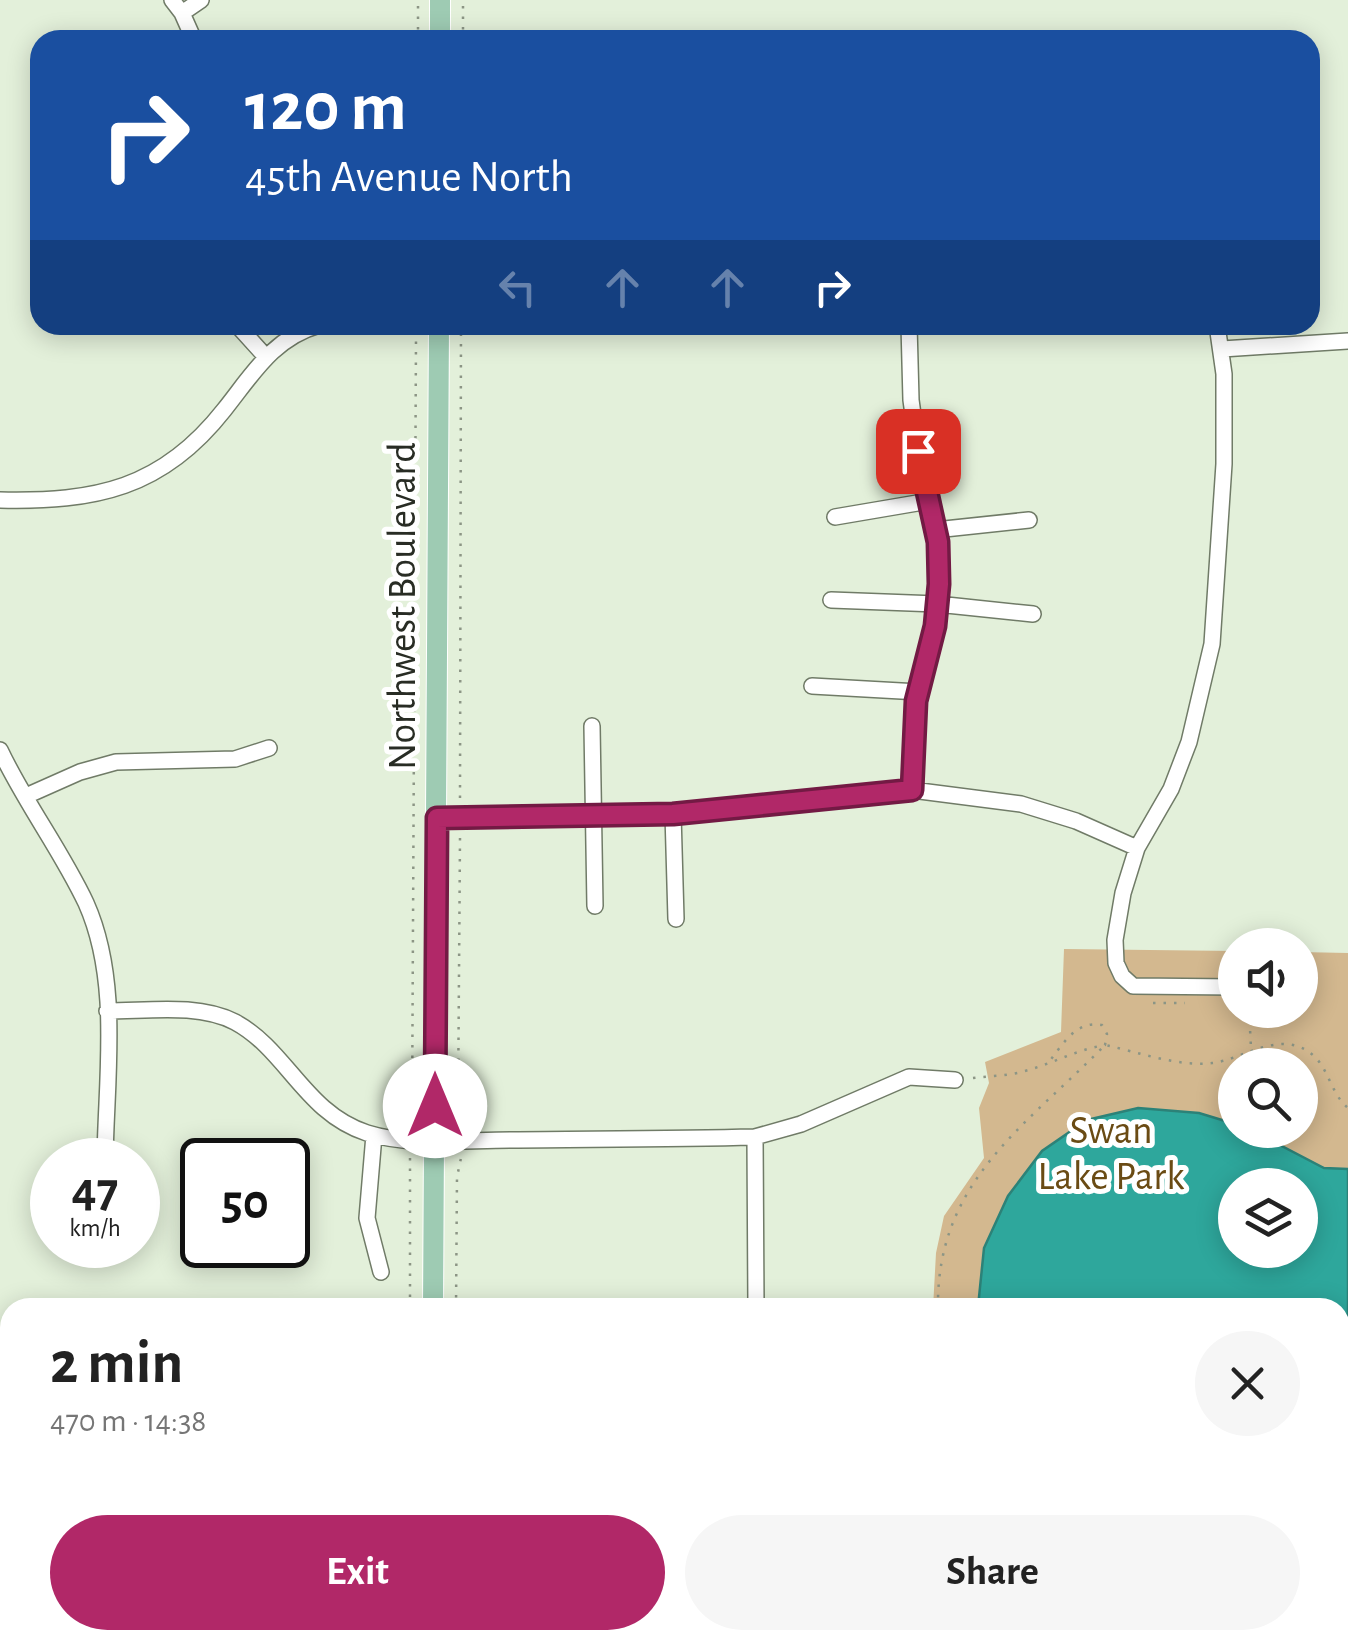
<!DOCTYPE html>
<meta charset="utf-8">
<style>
body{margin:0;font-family:"Alegreya Sans",sans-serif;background:#f6f6f6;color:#222;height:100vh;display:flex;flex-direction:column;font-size:38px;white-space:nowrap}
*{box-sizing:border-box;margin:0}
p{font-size:32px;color:#767676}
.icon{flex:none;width:55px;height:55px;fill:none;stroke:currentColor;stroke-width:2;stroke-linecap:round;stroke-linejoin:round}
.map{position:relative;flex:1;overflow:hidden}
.sheet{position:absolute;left:0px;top:1298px;width:1350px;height:352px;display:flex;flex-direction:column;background:#fff;border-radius:30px 30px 0 0;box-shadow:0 5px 25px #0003}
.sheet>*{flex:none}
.banner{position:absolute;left:30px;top:30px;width:1290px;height:305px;border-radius:30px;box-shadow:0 5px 25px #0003;background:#1a4fa0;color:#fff;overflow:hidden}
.buttons{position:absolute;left:1218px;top:928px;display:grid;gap:20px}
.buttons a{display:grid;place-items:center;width:100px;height:100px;border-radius:50%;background:#fff;box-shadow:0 5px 25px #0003;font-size:50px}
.speed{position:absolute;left:30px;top:1138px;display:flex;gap:20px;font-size:50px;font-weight:700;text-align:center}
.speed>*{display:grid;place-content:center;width:130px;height:130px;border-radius:50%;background:#fff;box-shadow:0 5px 25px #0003;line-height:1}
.speed small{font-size:25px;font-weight:400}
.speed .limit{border:5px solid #111;border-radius:15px;background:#fff;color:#111}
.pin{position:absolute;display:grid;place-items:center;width:85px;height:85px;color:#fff;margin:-42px;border-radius:20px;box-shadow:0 5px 15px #0006}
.me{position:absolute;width:110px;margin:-55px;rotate:0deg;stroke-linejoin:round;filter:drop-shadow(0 0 8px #0008)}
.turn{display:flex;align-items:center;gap:35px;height:210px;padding:0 50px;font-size:45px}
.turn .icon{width:130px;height:130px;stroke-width:2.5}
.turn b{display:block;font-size:70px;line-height:85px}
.lanes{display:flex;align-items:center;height:95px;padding:0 50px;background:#0003;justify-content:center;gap:50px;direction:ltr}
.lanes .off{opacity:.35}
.round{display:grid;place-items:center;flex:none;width:105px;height:105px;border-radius:52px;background:#f6f6f6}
.overview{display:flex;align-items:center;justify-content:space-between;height:170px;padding:0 50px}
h1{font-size:60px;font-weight:700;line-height:75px}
.cta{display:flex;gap:20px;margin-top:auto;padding:20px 50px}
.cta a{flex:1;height:115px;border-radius:60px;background:#b12868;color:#fff;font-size:40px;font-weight:700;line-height:115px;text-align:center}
.cta a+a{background:#f6f6f6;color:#222}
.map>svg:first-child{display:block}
.green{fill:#d3b88f;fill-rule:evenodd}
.water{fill:#2ea79c;stroke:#2c8278;stroke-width:2.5;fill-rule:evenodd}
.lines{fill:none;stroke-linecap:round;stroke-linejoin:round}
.minor-casing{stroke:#707b67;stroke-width:18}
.major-casing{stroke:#fff;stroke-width:22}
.path{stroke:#8c9585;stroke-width:2.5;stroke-dasharray:2.5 8;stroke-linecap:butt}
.minor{stroke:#fff;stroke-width:15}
.major{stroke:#9ecbb3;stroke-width:20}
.route-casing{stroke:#731a44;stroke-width:25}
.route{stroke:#b12868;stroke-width:18}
.labels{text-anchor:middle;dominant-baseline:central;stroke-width:10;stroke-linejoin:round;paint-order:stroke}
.street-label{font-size:40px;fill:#282c24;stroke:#fff}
.park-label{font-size:40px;fill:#6a4b14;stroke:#fff}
</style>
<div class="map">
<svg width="1348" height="1649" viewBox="0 0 1348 1649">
<rect width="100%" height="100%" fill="#e3f0da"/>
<path class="green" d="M 1064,949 L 1235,951 L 1235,1010 L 1300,1010 L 1300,952 L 1348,953 L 1348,1610 L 1340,1610 L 1340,1308 L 933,1308 L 936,1253 L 944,1216 L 984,1158 L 979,1108 L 989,1083 L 985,1062 L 1061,1032 ZM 1235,1065 L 1300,1065 L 1300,1130 L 1235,1130 ZM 1235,1185 L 1300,1185 L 1300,1250 L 1235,1250 Z"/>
<path class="water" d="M 1138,1108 L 1199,1113 L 1235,1124 L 1235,1130 L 1251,1130 L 1324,1168 L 1348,1169 L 1348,1468 L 1340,1473 L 1340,1308 L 978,1307 L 984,1248 L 1008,1196 L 1042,1151 L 1087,1120 ZM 1235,1185 L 1300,1185 L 1300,1250 L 1235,1250 Z"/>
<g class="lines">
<defs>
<path id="minor" d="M 172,0 L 182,13 L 194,40
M 182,13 L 201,0
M 237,325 L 266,357
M 909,325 L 911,400 L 918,451 L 938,542 L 939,584 L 935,626 L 917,701 L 912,790
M 1217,325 L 1224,374 L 1224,464 L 1212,644 L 1189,742 L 1171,789 L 1137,848 L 1123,893 L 1115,940 L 1116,963 L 1122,976 L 1133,986 L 1235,987
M 1222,349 L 1348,341
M 0,500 C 95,502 162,489 224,410 C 252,375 273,338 319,325
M 835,517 L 929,501
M 935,530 L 1029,520
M 831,600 L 937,604 L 1033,614
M 812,686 L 919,692
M 592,726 L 595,906
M 0,750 C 25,803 61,850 86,903 C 121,981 106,1077 105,1160
M 26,796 L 80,772 L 116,762 L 235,759 L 269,748
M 673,814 L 676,919
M 437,818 L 673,814 L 912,790 L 1021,804 L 1076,821 L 1137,848
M 107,1011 C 148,1011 198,1003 235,1022 C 287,1050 305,1113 367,1133 C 412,1147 465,1140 511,1140 C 592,1139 674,1139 755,1137 L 801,1124 L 909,1077 L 955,1080
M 374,1135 L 367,1218 L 381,1272
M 755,1137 L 756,1308
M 81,1255 L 87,1245
M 0,1470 L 10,1468
M 1340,1622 L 1348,1621
M 730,1640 L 730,1649
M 1021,1640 L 1037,1649
M 257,1649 L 258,1640
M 1275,1649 L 1290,1640"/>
<path id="major" d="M 440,40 L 440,0
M 433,1308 L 439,325
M 423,1649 L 425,1640"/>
</defs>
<use href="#minor" class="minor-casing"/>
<use href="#major" class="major-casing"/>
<path class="path" d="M 418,40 L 418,0
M 463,40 L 463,0
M 460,798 L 461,325
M 460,838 L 458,1109 L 465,1126
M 1153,1003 L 1185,1003
M 1249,1010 L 1251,1048
M 973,1078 C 989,1076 1006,1076 1021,1072 C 1050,1065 1075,1050 1105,1045 L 1107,1034 L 1102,1025 C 1076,1020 1063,1044 1049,1062
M 412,1121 L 416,339
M 410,1158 L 410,1308
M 456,1308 L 457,1177 L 461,1158
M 938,1308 C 936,1181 1026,1126 1105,1045 C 1138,1052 1178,1067 1212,1063 C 1243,1060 1283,1026 1315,1057 C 1329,1071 1332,1095 1348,1108
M 1340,1517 L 1348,1515
M 1340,1591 L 1348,1580
M 403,1649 L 404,1640
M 511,1649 L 515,1640"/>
<use href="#minor" class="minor"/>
<use href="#major" class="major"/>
</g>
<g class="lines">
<defs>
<path id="route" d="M 435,1106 L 437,818 L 673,814 L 912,790 L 916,701 L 935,626 L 939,584 L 938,542 L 918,451"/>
</defs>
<use href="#route" class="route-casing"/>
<use href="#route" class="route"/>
</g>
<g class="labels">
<g class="street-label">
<text transform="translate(403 606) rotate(-90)">Northwest Boulevard</text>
</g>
<g class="park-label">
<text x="1111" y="1131">Swan<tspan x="1111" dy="46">Lake Park</tspan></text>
</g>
</g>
</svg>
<div class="buttons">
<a><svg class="icon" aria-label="sound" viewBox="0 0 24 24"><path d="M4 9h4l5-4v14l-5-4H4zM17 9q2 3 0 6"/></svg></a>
<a><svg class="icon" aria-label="search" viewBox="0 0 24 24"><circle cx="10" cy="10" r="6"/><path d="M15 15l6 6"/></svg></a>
<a><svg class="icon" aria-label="layers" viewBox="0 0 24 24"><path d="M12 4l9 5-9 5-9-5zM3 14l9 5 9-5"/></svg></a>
</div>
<div class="speed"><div>47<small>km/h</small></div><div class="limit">50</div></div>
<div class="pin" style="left:918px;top:451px;background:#d93025"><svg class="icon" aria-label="arrive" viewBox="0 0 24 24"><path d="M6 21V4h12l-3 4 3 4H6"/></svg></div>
<svg class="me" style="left:435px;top:1106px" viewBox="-20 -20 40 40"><circle r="19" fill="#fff"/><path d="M0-13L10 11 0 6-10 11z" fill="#b12868"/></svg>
<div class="banner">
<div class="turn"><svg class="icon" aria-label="right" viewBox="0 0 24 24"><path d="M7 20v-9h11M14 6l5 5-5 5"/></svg><div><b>120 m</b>45th Avenue North</div></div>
<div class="lanes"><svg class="icon off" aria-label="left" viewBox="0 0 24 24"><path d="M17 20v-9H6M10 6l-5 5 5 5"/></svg><svg class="icon off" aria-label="ahead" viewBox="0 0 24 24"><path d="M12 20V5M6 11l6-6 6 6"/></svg><svg class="icon off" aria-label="ahead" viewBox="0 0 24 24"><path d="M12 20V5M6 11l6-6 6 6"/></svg><svg class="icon" aria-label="right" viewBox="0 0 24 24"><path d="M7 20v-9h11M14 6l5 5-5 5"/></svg></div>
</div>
<section class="sheet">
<div class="overview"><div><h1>2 min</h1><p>470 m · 14:38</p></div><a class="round"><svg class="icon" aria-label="close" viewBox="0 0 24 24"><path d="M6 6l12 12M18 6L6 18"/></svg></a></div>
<div class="cta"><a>Exit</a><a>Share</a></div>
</section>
</div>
